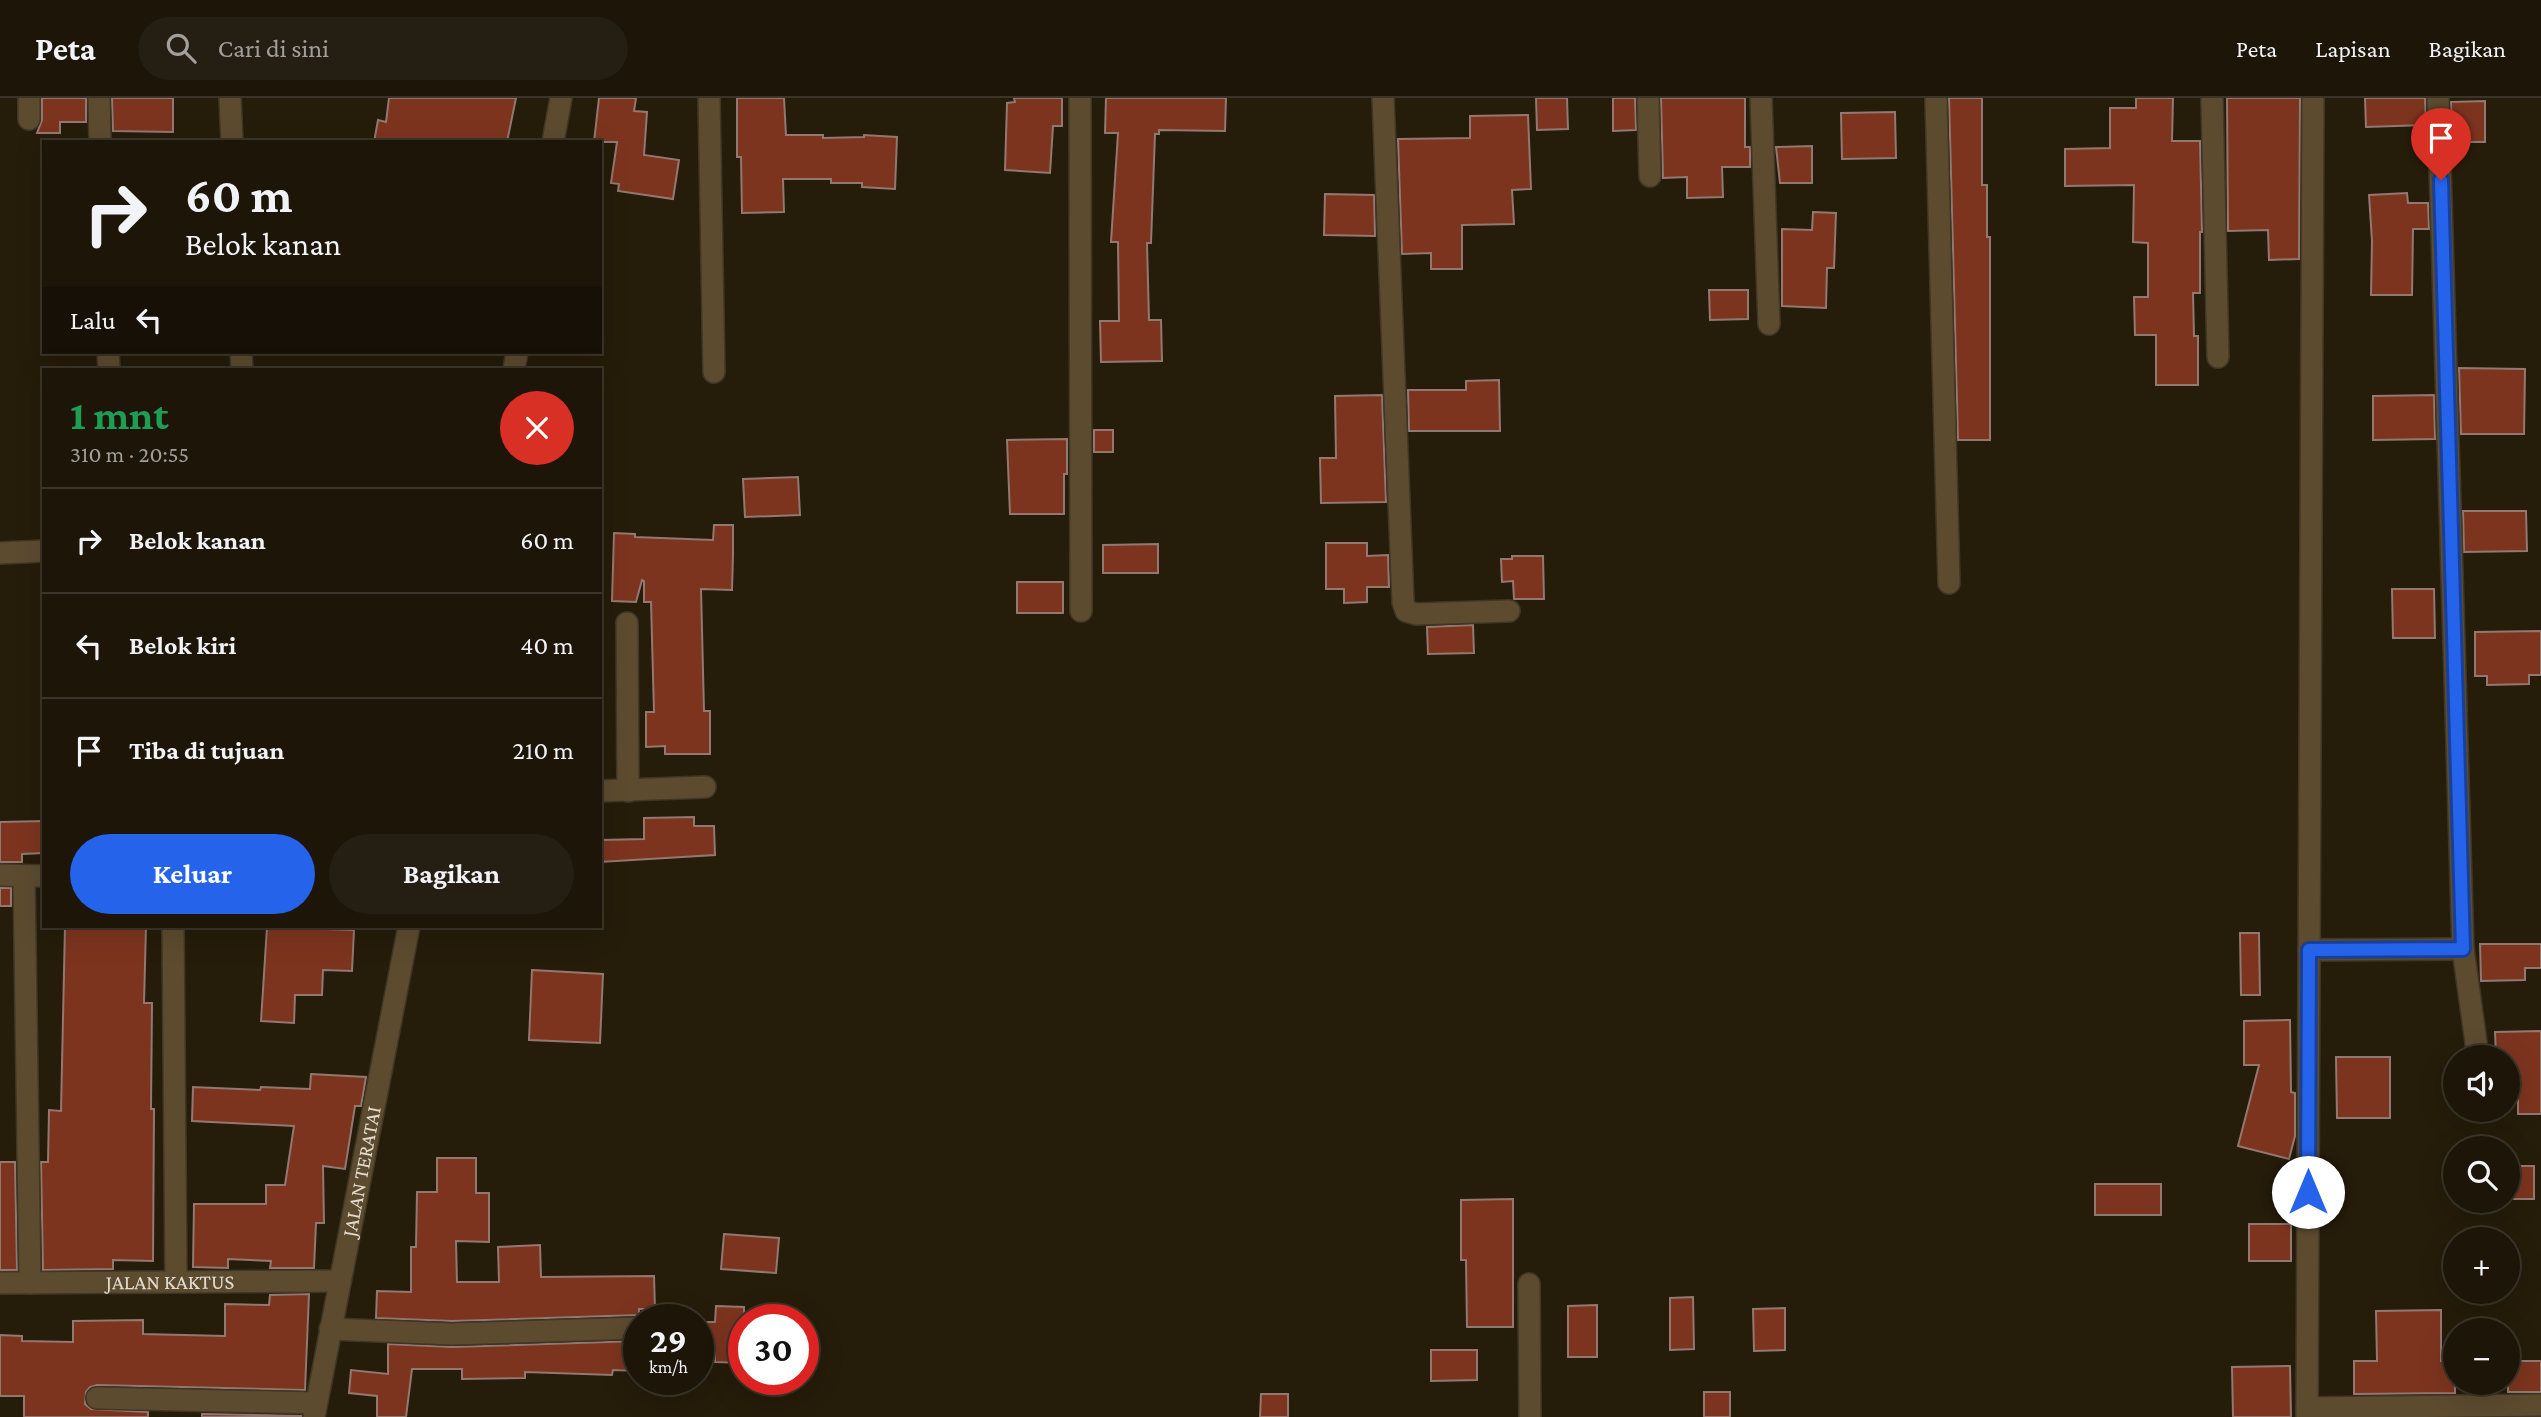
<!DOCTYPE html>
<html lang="id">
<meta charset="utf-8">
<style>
body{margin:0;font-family:"Crimson Pro",serif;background:#251e12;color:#f1f3f6;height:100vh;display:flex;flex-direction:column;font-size:26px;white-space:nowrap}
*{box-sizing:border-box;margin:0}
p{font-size:23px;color:#a09f9c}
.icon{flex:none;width:38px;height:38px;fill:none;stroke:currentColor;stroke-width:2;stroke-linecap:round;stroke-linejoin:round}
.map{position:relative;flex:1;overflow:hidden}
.panel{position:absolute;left:42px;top:270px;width:560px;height:560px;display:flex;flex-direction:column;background:#1c1508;border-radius:0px;box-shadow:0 7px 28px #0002,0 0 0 2px #3a3429}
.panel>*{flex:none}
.top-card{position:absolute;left:42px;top:42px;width:560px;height:214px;border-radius:0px;box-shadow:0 7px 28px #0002,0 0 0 2px #3a3429;background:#1c1508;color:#f1f3f6;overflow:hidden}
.buttons{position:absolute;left:2443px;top:947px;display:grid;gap:14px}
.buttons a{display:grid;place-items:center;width:77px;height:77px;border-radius:50%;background:#1c1508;box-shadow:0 7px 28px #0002,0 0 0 2px #3a3429;font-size:35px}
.speed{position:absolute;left:623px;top:1206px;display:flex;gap:14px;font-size:35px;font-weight:700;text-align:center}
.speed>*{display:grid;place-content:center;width:91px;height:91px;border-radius:50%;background:#1c1508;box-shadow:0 7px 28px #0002,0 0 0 2px #3a3429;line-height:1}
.speed small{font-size:18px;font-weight:400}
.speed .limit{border:10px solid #d22;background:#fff;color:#111}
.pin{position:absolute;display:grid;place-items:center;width:60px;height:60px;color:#fff;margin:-72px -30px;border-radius:50% 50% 50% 0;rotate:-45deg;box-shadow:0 0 7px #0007}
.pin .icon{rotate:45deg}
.me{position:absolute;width:77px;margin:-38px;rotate:0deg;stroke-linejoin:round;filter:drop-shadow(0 0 5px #0008)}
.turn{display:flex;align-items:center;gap:24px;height:147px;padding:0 28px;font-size:32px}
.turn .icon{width:91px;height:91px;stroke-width:2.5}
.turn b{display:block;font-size:49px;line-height:60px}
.then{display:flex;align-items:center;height:66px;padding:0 28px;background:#0003;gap:14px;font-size:26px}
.round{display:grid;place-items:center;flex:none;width:74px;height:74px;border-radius:37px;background:#251e12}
.overview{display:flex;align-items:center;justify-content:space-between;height:119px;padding:0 28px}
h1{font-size:42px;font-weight:700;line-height:52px;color:#1e9e55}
.primary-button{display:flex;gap:14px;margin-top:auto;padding:14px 28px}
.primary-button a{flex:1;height:80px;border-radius:42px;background:#2563eb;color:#fff;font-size:28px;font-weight:700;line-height:80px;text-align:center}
.primary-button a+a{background:#251e12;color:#f1f3f6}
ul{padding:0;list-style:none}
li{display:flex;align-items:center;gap:21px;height:105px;padding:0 28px;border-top:2px solid #3a3429}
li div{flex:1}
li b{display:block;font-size:26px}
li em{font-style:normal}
header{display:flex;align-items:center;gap:42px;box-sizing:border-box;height:98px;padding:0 35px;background:#1c1508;border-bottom:2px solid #3a3429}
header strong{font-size:33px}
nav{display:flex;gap:38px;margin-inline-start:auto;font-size:24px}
.search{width:490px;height:63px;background:#251e12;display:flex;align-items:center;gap:18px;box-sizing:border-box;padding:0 24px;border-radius:38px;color:#a09f9c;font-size:26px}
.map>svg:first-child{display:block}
.building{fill:#7c341e;stroke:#927871;stroke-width:2}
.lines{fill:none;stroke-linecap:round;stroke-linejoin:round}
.street-casing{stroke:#3f3726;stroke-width:24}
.street{stroke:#5c4b2f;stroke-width:21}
.route-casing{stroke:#184099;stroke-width:18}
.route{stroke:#2563eb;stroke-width:12}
.labels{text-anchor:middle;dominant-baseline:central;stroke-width:5;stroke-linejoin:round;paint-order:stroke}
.street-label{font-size:21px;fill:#e1dbcf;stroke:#251c0a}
</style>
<header>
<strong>Peta</strong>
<div class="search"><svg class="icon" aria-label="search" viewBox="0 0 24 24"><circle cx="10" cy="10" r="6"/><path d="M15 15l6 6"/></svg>Cari di sini</div>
<nav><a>Peta</a><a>Lapisan</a><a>Bagikan</a></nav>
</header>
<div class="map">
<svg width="2541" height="1319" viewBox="0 0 2541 1319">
<rect width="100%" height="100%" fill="#251c0a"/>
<path class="building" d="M 42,0 L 86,0 L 86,24 L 60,24 L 60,35 L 37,35 L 42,22 Z
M 112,0 L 173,0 L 173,34 L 113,33 Z
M 389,0 L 516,0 L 507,44 L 374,44 L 378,22 L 386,24 Z
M 599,0 L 636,0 L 634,13 L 647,14 L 644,57 L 679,62 L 673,101 L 618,93 L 619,86 L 611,85 L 617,44 L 594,44 Z
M 737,0 L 784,0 L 786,37 L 823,37 L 823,40 L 864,39 L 864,37 L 897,39 L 895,91 L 862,89 L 862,85 L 831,85 L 831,81 L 783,81 L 784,114 L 742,115 L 741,59 L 737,59 Z
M 1014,0 L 1062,0 L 1062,28 L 1053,28 L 1050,75 L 1005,72 L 1007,5 L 1015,4 Z
M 1106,0 L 1226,0 L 1225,33 L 1159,32 L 1159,36 L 1155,36 L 1151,145 L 1147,145 L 1149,222 L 1161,222 L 1162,263 L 1101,264 L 1100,223 L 1119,223 L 1118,144 L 1111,144 L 1118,35 L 1105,35 Z
M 1536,0 L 1567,0 L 1568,31 L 1537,32 Z
M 1613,0 L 1635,0 L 1636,32 L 1613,33 Z
M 1661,0 L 1745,0 L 1745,49 L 1750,49 L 1750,69 L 1722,69 L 1723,99 L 1687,100 L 1687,79 L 1663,80 Z
M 1949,0 L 1982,0 L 1982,87 L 1987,87 L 1987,139 L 1990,139 L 1990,342 L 1958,342 Z
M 2136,0 L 2173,0 L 2172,43 L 2200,43 L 2202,134 L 2200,134 L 2200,195 L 2193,195 L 2194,238 L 2198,238 L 2198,287 L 2156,287 L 2156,237 L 2135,237 L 2134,199 L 2148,199 L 2148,145 L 2133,144 L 2134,87 L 2065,88 L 2065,51 L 2110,50 L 2110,10 L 2136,10 Z
M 2227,0 L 2300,0 L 2299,161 L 2269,162 L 2268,132 L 2228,133 Z
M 2365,0 L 2425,0 L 2426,27 L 2366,29 Z
M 2485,3 L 2485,44 L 2452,44 L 2451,4 Z
M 1895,14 L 1896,60 L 1842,61 L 1841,15 Z
M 1528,17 L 1531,91 L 1512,92 L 1514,126 L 1462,127 L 1462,171 L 1431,171 L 1431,155 L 1402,156 L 1398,41 L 1470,40 L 1470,18 Z
M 1812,48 L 1812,85 L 1780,85 L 1776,49 Z
M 2407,95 L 2408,105 L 2428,105 L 2429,131 L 2413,131 L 2412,197 L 2371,197 L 2372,143 L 2369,97 Z
M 1325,96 L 1374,97 L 1375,138 L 1324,137 Z
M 1813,114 L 1836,115 L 1834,170 L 1827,170 L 1826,210 L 1782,208 L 1782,131 L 1812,132 Z
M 1709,192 L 1748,192 L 1748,221 L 1710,222 Z
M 2459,270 L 2525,271 L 2524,336 L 2461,336 Z
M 1499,282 L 1500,333 L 1409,333 L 1408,292 L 1466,292 L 1466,283 Z
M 1382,297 L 1386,404 L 1321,405 L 1320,360 L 1336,360 L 1335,298 Z
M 2434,297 L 2435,341 L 2373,342 L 2373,298 Z
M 1094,332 L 1113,332 L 1113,354 L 1094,354 Z
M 1067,341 L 1067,376 L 1064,376 L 1064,416 L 1010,416 L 1007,342 Z
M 798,379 L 800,417 L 745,419 L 743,381 Z
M 2463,413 L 2526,413 L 2527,453 L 2464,454 Z
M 714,427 L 733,427 L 733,457 L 732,492 L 701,491 L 704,613 L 710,613 L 710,656 L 665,656 L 665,648 L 646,649 L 646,614 L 654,614 L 651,504 L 644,504 L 644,483 L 642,482 L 636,504 L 612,503 L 614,435 L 635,436 L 635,439 L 713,442 Z
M 1326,445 L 1367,445 L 1367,458 L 1388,457 L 1389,489 L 1367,489 L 1367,504 L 1344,505 L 1344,491 L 1326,491 Z
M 1158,446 L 1158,475 L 1103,475 L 1103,447 Z
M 1512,458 L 1543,458 L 1544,501 L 1514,501 L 1513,483 L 1502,484 L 1501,461 L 1512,461 Z
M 1017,484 L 1063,484 L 1063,515 L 1017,515 Z
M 2392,491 L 2434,491 L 2435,540 L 2393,540 Z
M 1473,527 L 1474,555 L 1428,556 L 1427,529 Z
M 2541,533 L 2541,577 L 2529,577 L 2529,586 L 2487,587 L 2487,578 L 2475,578 L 2475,534 Z
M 694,719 L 694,728 L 714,728 L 715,757 L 600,764 L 600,742 L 644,741 L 644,720 Z
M 44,723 L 44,755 L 22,756 L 22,764 L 0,764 L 0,724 Z
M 0,790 L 11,790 L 11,808 L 0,808 Z
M 65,828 L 146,828 L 144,905 L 152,905 L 151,1011 L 154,1011 L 153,1163 L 113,1162 L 113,1171 L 43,1172 L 41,1064 L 48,1064 L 49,1012 L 61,1013 Z
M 267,829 L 354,832 L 352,873 L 323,872 L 322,897 L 295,897 L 294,925 L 261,923 Z
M 2240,835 L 2259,835 L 2260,897 L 2241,897 Z
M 2480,846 L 2541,846 L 2541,870 L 2525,870 L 2525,882 L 2481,883 Z
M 532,872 L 603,876 L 600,945 L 529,942 Z
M 2290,922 L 2291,994 L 2295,995 L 2295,1038 L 2289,1061 L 2238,1048 L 2259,967 L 2244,967 L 2244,923 Z
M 2541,933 L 2541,1016 L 2518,1016 L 2518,978 L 2508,978 L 2508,959 L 2496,959 L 2495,934 Z
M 2336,959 L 2390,959 L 2390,1020 L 2337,1020 Z
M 311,976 L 366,979 L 361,1008 L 355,1008 L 345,1071 L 323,1068 L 324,1125 L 316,1125 L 314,1170 L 270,1170 L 271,1163 L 228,1161 L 228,1170 L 193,1169 L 194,1106 L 266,1106 L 266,1087 L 285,1087 L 294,1028 L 192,1023 L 193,989 L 260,992 L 261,989 L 310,991 Z
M 437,1060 L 476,1060 L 476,1095 L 489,1095 L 489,1144 L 456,1143 L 457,1184 L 499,1184 L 498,1149 L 540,1147 L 541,1179 L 654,1178 L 655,1211 L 639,1211 L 639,1217 L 452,1223 L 376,1220 L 377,1193 L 411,1194 L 411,1149 L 416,1149 L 417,1094 L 437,1094 Z
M 0,1064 L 15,1064 L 17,1172 L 0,1172 Z
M 2508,1068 L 2534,1068 L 2534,1101 L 2508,1101 Z
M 2095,1086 L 2161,1086 L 2161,1117 L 2095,1117 Z
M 1513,1101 L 1513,1229 L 1467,1229 L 1466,1162 L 1461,1162 L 1461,1102 Z
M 2249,1126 L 2291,1126 L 2291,1163 L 2249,1163 Z
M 724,1136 L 779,1140 L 776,1175 L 721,1171 Z
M 309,1196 L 305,1292 L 97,1287 L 90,1289 L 86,1294 L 85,1306 L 91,1311 L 148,1314 L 148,1319 L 24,1319 L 24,1298 L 0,1298 L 0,1237 L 22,1238 L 22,1243 L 73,1244 L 73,1223 L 143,1222 L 143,1236 L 225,1238 L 225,1206 L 269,1207 L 270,1197 Z
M 1693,1199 L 1694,1251 L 1670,1252 L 1670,1200 Z
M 1597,1207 L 1597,1259 L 1568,1259 L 1568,1208 Z
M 716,1208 L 744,1209 L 744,1265 L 715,1264 L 715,1254 L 700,1254 L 700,1224 L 715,1224 Z
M 1785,1210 L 1785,1252 L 1754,1253 L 1753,1211 Z
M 2441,1212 L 2441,1263 L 2455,1263 L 2455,1295 L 2354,1296 L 2354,1263 L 2377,1263 L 2376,1213 Z
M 639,1243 L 639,1273 L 613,1272 L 612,1277 L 525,1274 L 525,1280 L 462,1281 L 462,1271 L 412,1271 L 406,1319 L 377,1319 L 377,1298 L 349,1295 L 351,1272 L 388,1276 L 388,1246 L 452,1249 Z
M 1431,1252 L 1477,1252 L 1477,1282 L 1431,1283 Z
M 2508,1263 L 2541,1263 L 2541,1294 L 2508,1294 Z
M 2290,1268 L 2291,1319 L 2233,1319 L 2232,1269 Z
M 1704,1294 L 1730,1294 L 1730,1319 L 1704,1319 Z
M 1261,1296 L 1288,1296 L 1288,1319 L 1260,1319 Z
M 202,1316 L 301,1318 L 301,1319 L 202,1319 Z"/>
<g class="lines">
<defs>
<g id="street">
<path d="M 99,0 L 100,44"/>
<path d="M 230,0 L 232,44"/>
<path d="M 709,0 L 714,274"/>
<path d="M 1080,0 L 1081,513"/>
<path d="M 1383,0 L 1403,504 L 1406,513 L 1416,516 L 1509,513"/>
<path d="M 1648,0 L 1650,78"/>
<path d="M 1761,0 L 1769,226"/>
<path d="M 1936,0 L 1949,485"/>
<path d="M 2212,0 L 2218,259"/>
<path d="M 2438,0 L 2463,851 L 2478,959"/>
<path d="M 29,21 L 29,0"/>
<path d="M 553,44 L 561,0"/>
<path d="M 108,254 L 109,271"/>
<path d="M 241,254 L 242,271"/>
<path d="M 514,271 L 517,254"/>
<path d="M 0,455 L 44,453"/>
<path d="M 627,525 L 628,693"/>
<path d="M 600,693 L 705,689"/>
<path d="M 0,777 L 44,778"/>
<path d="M 24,778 L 30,1185"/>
<path d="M 173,828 L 176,1184"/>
<path d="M 2309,852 L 2463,851"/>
<path id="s1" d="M 0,1185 L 340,1183"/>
<path d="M 1529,1186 L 1530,1319"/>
<path d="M 330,1231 L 452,1236 L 639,1230"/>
<path d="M 97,1300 L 316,1305"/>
<path d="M 2307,1310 L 2541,1307"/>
<path id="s2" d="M 314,1319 L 409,828"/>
<path d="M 2307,1319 L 2313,0"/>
</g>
</defs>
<use href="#street" class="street-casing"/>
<use href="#street" class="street"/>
</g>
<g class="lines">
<defs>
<path id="route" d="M 2308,1094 L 2309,852 L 2463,851 L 2441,82"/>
</defs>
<use href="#route" class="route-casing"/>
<use href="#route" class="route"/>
</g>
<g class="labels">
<g class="street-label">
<text stroke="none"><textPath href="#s2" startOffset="250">JALAN TERATAI</textPath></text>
<text stroke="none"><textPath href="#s1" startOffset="170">JALAN KAKTUS</textPath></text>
</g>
</g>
</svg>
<div class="buttons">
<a><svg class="icon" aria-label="sound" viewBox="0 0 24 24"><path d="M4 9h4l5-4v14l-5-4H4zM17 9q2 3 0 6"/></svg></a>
<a><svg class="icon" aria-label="search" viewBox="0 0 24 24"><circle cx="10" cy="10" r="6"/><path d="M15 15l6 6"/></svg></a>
<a>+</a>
<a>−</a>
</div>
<div class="speed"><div>29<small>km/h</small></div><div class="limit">30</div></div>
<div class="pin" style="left:2441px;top:82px;background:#d93025"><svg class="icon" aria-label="arrive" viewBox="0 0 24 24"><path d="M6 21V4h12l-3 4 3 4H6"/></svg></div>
<svg class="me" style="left:2308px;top:1094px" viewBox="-20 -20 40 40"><circle r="19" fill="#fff"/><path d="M0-13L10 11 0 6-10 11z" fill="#2563eb"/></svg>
<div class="top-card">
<div class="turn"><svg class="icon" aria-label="right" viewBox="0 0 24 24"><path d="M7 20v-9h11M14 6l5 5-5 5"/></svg><div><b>60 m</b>Belok kanan</div></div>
<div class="then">Lalu<svg class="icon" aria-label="left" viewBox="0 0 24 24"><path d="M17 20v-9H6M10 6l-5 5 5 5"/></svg></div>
</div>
<section class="panel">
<div class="overview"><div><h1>1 mnt</h1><p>310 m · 20:55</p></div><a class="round" style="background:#d93025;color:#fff"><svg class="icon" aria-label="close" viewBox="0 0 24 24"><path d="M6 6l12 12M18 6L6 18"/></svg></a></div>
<ul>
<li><svg class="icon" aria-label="right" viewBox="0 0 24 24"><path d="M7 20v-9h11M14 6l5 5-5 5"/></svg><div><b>Belok kanan</b></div><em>60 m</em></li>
<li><svg class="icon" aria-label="left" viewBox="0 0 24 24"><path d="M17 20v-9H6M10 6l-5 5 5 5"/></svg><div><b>Belok kiri</b></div><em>40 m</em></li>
<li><svg class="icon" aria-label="arrive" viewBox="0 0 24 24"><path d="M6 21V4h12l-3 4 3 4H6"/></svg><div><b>Tiba di tujuan</b></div><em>210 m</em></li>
</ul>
<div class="primary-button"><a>Keluar</a><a>Bagikan</a></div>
</section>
</div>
